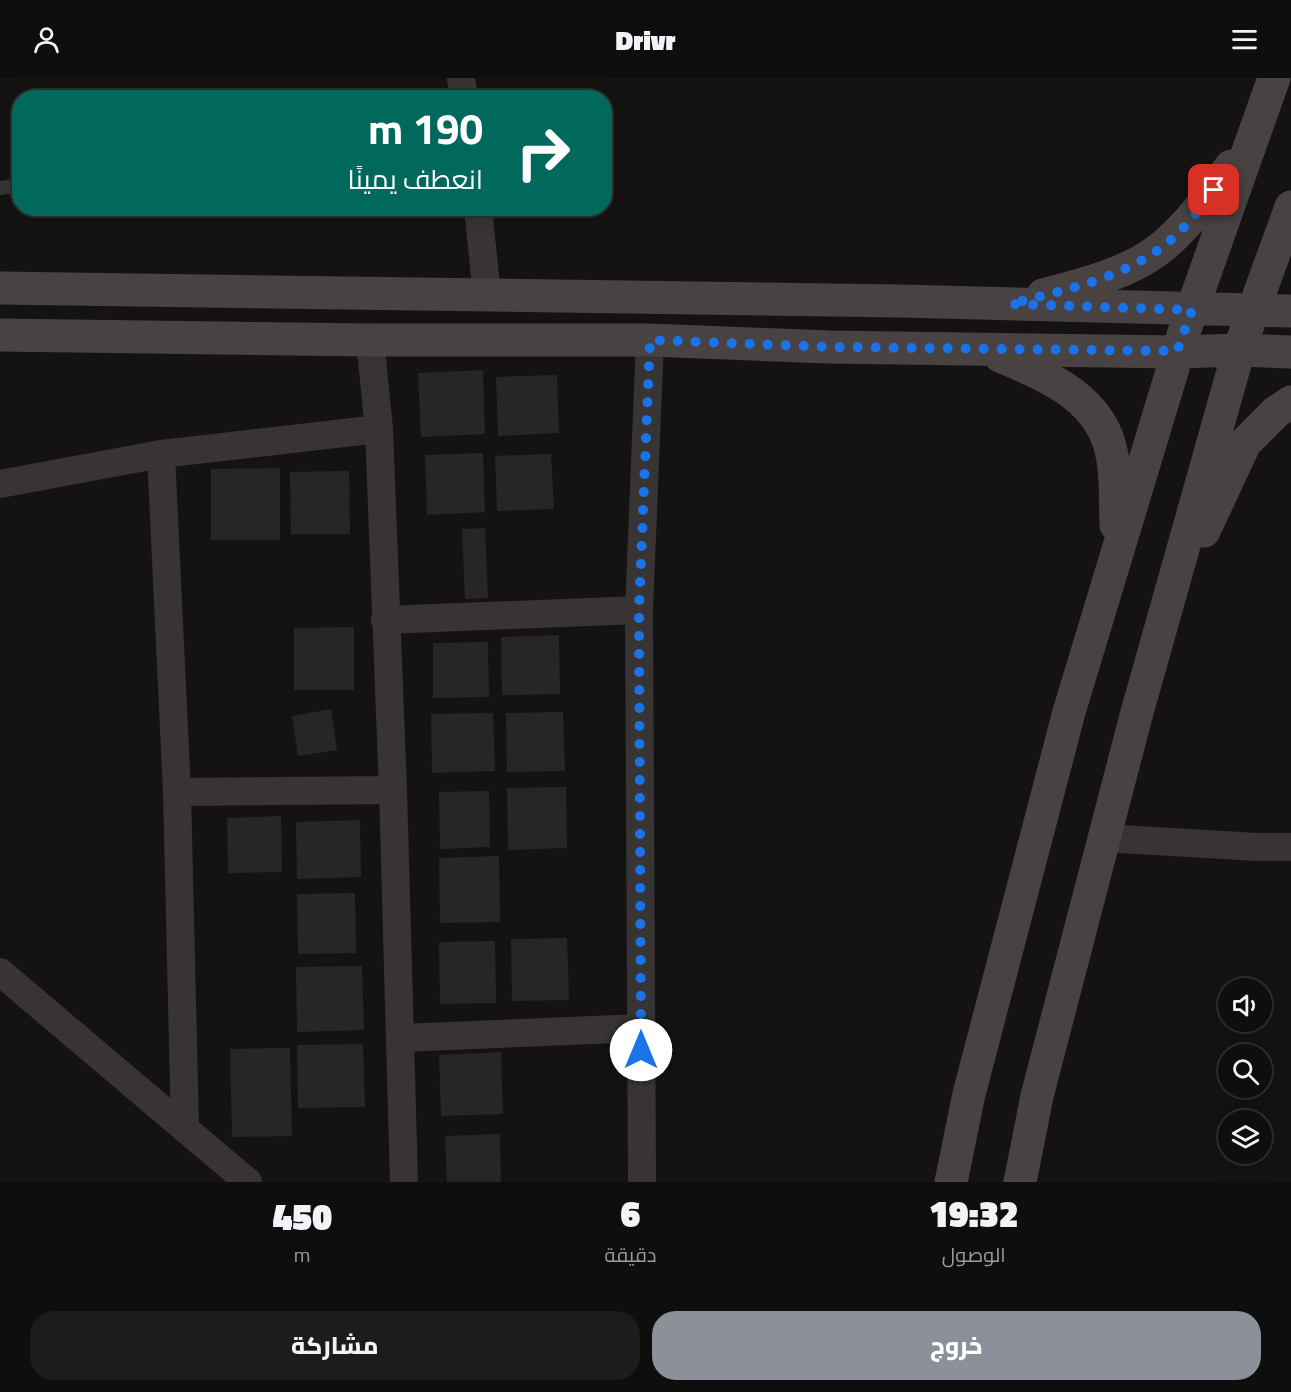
<!DOCTYPE html>
<html lang="ar">
<meta charset="utf-8">
<style>
body{margin:0;font-family:"Titillium Web",Cairo,sans-serif;background:#1d1c1c;color:#f1f3f6;direction:rtl;height:100vh;display:flex;flex-direction:column;font-size:22px;white-space:nowrap}
*{box-sizing:border-box;margin:0}
p{font-size:20px;color:#9b9c9e}
.icon{flex:none;width:33px;height:33px;fill:none;stroke:currentColor;stroke-width:2;stroke-linecap:round;stroke-linejoin:round}
.map{position:relative;height:1104px;overflow:hidden;direction:ltr}
.sheet{display:flex;flex-direction:column;background:#0f0e0e;flex:1}
.sheet>*{flex:none}
.top-card{position:absolute;left:12px;top:12px;width:600px;height:126px;border-radius:24px;box-shadow:0 6px 24px #0002,0 0 0 2px #2f2e2e;direction:rtl;background:#00695c;color:#fff;overflow:hidden}
.tools{position:absolute;left:1218px;top:900px;display:grid;gap:12px}
.tools a{display:grid;place-items:center;width:54px;height:54px;border-radius:50%;background:#0f0e0e;box-shadow:0 6px 24px #0002,0 0 0 2px #2f2e2e;font-size:30px}
.pin{position:absolute;display:grid;place-items:center;width:51px;height:51px;color:#fff;margin:-26px;border-radius:12px;box-shadow:0 3px 9px #0006}
.me{position:absolute;width:66px;margin:-33px;rotate:0deg;stroke-linejoin:round;filter:drop-shadow(0 0 4px #0008)}
.turn{display:flex;align-items:center;gap:21px;height:126px;padding:0 30px;font-size:27px}
.turn .icon{width:78px;height:78px;stroke-width:2.5}
.turn b{display:block;font-size:42px;line-height:51px}
.eta{display:flex;justify-content:space-evenly;align-items:center;height:102px;text-align:center}
.eta b{font-size:36px;font-weight:800;line-height:42px}
.cta{display:flex;gap:12px;margin-top:auto;padding:12px 30px}
.cta a{flex:1;height:69px;border-radius:24px;background:#8c9099;color:#fff;font-size:24px;font-weight:800;line-height:69px;text-align:center}
.cta a+a{background:#1d1c1c;color:#f1f3f6}
header{display:flex;justify-content:space-between;align-items:center;height:78px;padding:0 30px;background:#0f0e0e;font-size:27px;font-weight:800}
.map>svg:first-child{display:block}
.building{fill:#282625}
.lines{fill:none;stroke-linecap:round;stroke-linejoin:round}
.lane{stroke:#393434;stroke-width:14}
.street{stroke:#393434;stroke-width:28}
.secondary{stroke:#494243;stroke-width:33}
.route{stroke:#1a73e8;stroke-width:10;stroke-dasharray:0 18}
</style>
<header><svg class="icon" aria-label="menu" viewBox="0 0 24 24"><path d="M4 6h16M4 12h16M4 18h16"/></svg>Drivr<svg class="icon" aria-label="person" viewBox="0 0 24 24"><circle cx="12" cy="8" r="4"/><path d="M4 21q1-7 8-7t8 7"/></svg></header>
<div class="map">
<svg width="1291" height="1104" viewBox="0 0 1291 1104">
<rect width="100%" height="100%" fill="#141312"/>
<path class="building" d="M 483,292 L 485,356 L 421,359 L 418,295 Z
M 557,297 L 559,355 L 498,358 L 496,299 Z
M 483,375 L 485,434 L 427,437 L 425,377 Z
M 551,376 L 554,431 L 497,433 L 495,378 Z
M 280,390 L 280,462 L 211,462 L 211,391 Z
M 349,393 L 350,456 L 291,456 L 290,394 Z
M 485,450 L 488,520 L 465,521 L 462,451 Z
M 354,549 L 354,612 L 294,612 L 294,550 Z
M 559,557 L 560,616 L 502,617 L 501,559 Z
M 488,564 L 489,619 L 433,620 L 433,565 Z
M 331,631 L 337,672 L 298,678 L 292,638 Z
M 563,634 L 565,693 L 507,694 L 506,635 Z
M 493,635 L 495,693 L 432,695 L 431,636 Z
M 566,709 L 567,770 L 508,772 L 507,710 Z
M 489,713 L 490,769 L 440,771 L 439,714 Z
M 281,738 L 282,794 L 228,795 L 227,740 Z
M 360,742 L 361,799 L 297,801 L 296,744 Z
M 499,778 L 500,844 L 440,845 L 439,780 Z
M 355,815 L 356,875 L 298,876 L 297,816 Z
M 567,860 L 569,922 L 512,923 L 511,861 Z
M 495,863 L 496,925 L 440,926 L 439,864 Z
M 362,888 L 364,952 L 297,954 L 296,889 Z
M 363,966 L 365,1029 L 298,1030 L 297,967 Z
M 290,970 L 292,1058 L 232,1059 L 230,971 Z
M 501,974 L 503,1036 L 441,1038 L 439,977 Z
M 500,1056 L 501,1104 L 447,1104 L 445,1058 Z"/>
<g class="lines">
<path class="lane" d="M 0,110 L 20,107"/>
<path class="street" d="M 461,0 L 464,20
M 478,130 L 487,217
M 370,262 L 379,351 L 393,712 L 404,1104
M 161,376 L 177,714 L 185,1051
M 0,406 L 161,376 L 379,351
M 385,542 L 639,532
M 177,714 L 393,712
M 1104,760 L 1257,769 L 1291,769
M 0,894 L 248,1104
M 400,960 L 641,950
M 642,1104 L 639,532 L 650,262"/>
<path class="secondary" d="M 0,210 L 900,223 L 1291,233
M 1043,217 C 1082,207 1130,195 1162,169 C 1190,146 1210,117 1231,88
M 0,257 L 370,262 L 650,262 L 829,269 L 1177,274 L 1239,272 L 1291,274
M 1000,278 C 1047,298 1102,320 1112,377 C 1117,400 1115,424 1116,447
M 1204,453 L 1245,365 L 1276,334 L 1291,324
M 951,1104 L 969,1016 L 1069,634 L 1183,257 L 1274,0
M 1020,1104 L 1037,1018 L 1136,638 L 1239,272 L 1291,129"/>
</g>
<g class="lines">
<path class="route" d="M 641,972 L 639,532 L 650,262 L 829,269 L 1177,273 L 1192,232 L 1010,226 C 1061,213 1117,202 1161,170 C 1180,156 1200,132 1214,112"/>
</g>
</svg>
<div class="tools">
<a><svg class="icon" aria-label="sound" viewBox="0 0 24 24"><path d="M4 9h4l5-4v14l-5-4H4zM17 9q2 3 0 6"/></svg></a>
<a><svg class="icon" aria-label="search" viewBox="0 0 24 24"><circle cx="10" cy="10" r="6"/><path d="M15 15l6 6"/></svg></a>
<a><svg class="icon" aria-label="layers" viewBox="0 0 24 24"><path d="M12 4l9 5-9 5-9-5zM3 14l9 5 9-5"/></svg></a>
</div>
<div class="pin" style="left:1214px;top:112px;background:#d93025"><svg class="icon" aria-label="arrive" viewBox="0 0 24 24"><path d="M6 21V4h12l-3 4 3 4H6"/></svg></div>
<svg class="me" style="left:641px;top:972px" viewBox="-20 -20 40 40"><circle r="19" fill="#fff"/><path d="M0-13L10 11 0 6-10 11z" fill="#1a73e8"/></svg>
<div class="top-card">
<div class="turn"><svg class="icon" aria-label="right" viewBox="0 0 24 24"><path d="M7 20v-9h11M14 6l5 5-5 5"/></svg><div><b>190 m</b>انعطف يمينًا</div></div>
</div>
</div>
<section class="sheet">
<div class="eta">
<div><b>19:32</b><p>الوصول</p></div>
<div><b>6</b><p>دقيقة</p></div>
<div><b>450</b><p>m</p></div>
</div>
<div class="cta"><a>خروج</a><a>مشاركة</a></div>
</section>
